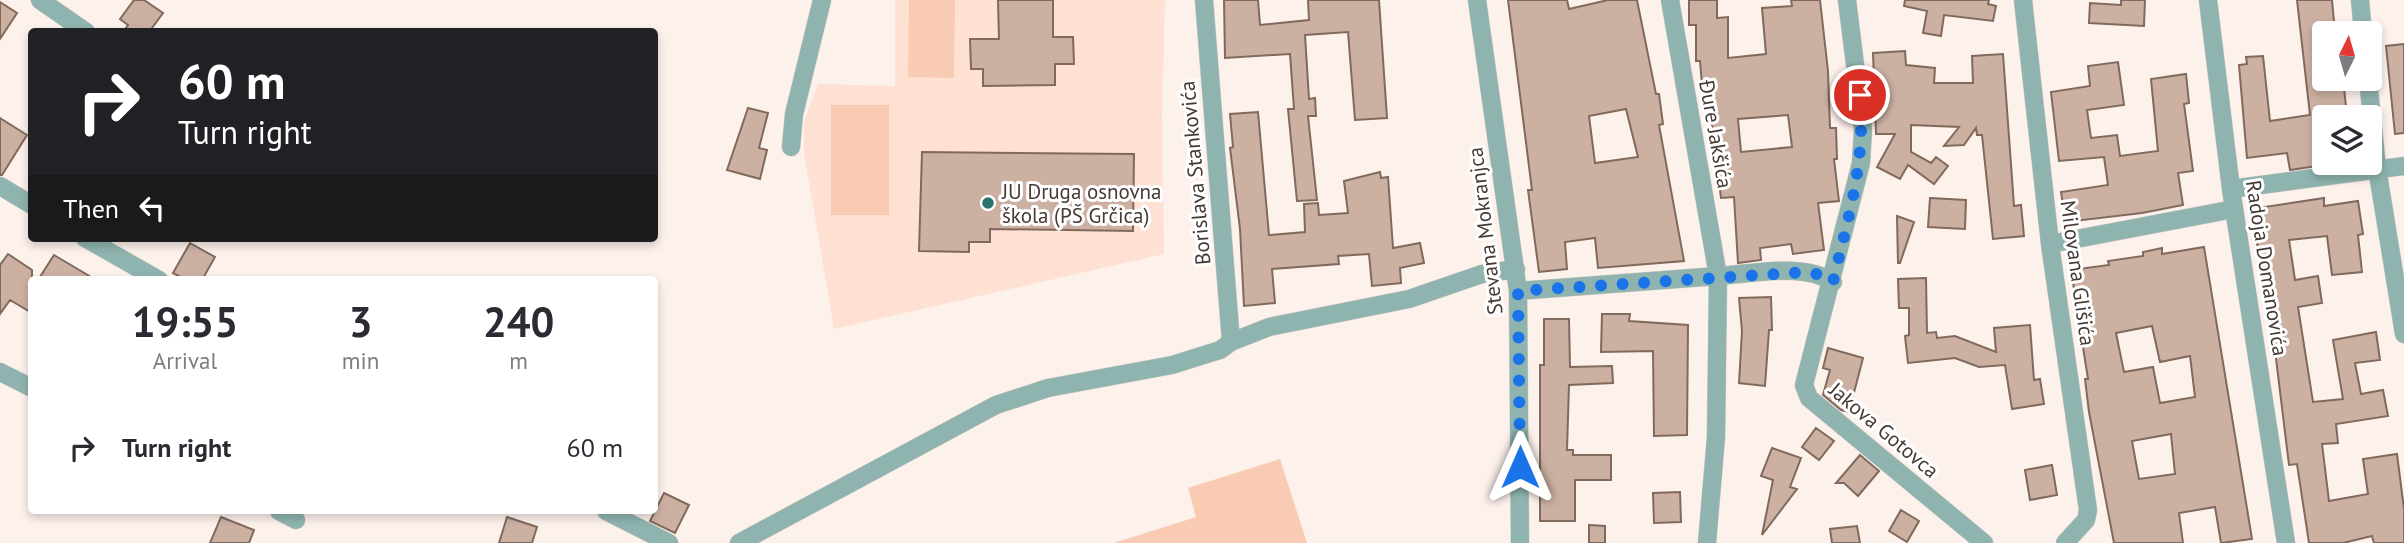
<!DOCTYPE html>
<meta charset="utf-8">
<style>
body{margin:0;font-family:"PT Sans",sans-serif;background:#f2f2f3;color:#2b2b33;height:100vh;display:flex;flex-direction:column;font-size:26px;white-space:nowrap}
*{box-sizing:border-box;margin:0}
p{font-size:23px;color:#7c7c81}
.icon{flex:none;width:38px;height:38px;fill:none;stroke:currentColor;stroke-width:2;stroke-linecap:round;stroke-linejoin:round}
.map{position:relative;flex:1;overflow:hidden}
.panel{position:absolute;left:28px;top:276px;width:630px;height:238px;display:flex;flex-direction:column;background:#fff;border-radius:7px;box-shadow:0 4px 10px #0003}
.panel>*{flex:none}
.hud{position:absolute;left:28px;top:28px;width:630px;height:214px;border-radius:7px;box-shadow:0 4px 10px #0003;background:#202124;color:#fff;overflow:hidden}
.needle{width:46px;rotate:5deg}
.tools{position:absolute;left:2312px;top:21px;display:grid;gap:14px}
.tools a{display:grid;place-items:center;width:70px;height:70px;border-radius:7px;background:#fff;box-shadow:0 4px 10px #0003;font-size:35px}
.pin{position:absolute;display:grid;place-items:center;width:60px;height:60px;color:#fff;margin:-30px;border:4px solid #fff;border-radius:50%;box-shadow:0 2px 7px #0007}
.me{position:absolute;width:77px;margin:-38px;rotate:0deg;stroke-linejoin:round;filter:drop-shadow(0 0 5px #0008)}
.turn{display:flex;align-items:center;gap:24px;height:147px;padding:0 35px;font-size:32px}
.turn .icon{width:91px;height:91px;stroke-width:2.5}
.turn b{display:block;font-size:49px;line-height:60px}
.then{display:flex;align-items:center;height:66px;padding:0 35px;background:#0003;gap:14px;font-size:26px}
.eta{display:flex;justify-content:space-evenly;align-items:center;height:119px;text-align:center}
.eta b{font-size:42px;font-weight:700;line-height:49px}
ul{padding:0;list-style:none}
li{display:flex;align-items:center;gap:21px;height:105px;padding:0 35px}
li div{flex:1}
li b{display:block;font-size:26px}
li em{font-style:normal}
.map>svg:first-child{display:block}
.built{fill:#fee1d3}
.green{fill:#f9cbb3}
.building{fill:#ccb1a3;stroke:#81695c;stroke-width:2;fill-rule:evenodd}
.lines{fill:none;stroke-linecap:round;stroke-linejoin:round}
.street-casing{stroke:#d8ccc7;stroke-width:19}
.street{stroke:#8fb4af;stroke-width:18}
.route{stroke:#1a73e8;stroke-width:12;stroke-dasharray:0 21.6}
.poi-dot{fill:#2b736b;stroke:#fff;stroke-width:2.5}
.labels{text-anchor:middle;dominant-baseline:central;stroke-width:6;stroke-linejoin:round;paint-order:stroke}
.street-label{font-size:21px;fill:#453a34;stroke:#fff}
.poi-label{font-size:21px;fill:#453a34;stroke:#fff;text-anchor:start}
</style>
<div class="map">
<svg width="2404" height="543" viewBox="0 0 2404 543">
<rect width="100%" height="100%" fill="#fdf1ec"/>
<path class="built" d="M 895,0 L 1165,0 L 1162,115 L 1164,254 L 834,329 L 804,153 L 804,121 L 818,84 L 895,86 Z"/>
<path class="green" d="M 909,0 L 955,0 L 954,78 L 908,77 Z
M 831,105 L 889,105 L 889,215 L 831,215 Z
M 1280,459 L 1307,543 L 1114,543 L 1196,517 L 1188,488 Z"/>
<path class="building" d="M 134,0 L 144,0 L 163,13 L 149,32 L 123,32 L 128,25 L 120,19 Z
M 998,0 L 1053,0 L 1053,37 L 1073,37 L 1074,64 L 1055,64 L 1055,85 L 983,86 L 983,69 L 971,69 L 970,39 L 999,39 Z
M 1224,0 L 1258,0 L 1260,25 L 1309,20 L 1308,0 L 1379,0 L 1387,118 L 1355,120 L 1348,32 L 1305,35 L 1309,99 L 1315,98 L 1316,116 L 1308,116 L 1317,200 L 1297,201 L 1288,109 L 1294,109 L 1290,54 L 1225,58 Z
M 1508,0 L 1567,0 L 1569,9 L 1608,0 L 1637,0 L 1656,94 L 1659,94 L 1663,124 L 1659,125 L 1684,261 L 1598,268 L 1595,238 L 1565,242 L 1567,269 L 1539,272 L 1528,190 L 1532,190 ZM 1626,109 L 1638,157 L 1595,163 L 1589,116 Z
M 1689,0 L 1717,0 L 1717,18 L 1728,17 L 1728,58 L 1766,54 L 1762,8 L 1792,6 L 1791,0 L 1820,0 L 1828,71 L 1830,128 L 1836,128 L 1837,159 L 1834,159 L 1839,201 L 1818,203 L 1824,250 L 1793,254 L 1791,244 L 1760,248 L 1761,260 L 1738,263 L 1734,197 L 1721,198 L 1710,109 L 1704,109 L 1700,61 L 1696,61 L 1696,25 L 1689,25 ZM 1788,115 L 1792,147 L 1741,152 L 1738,119 Z
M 1905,0 L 1989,0 L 1988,4 L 1996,6 L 1993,21 L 1944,15 L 1941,36 L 1923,33 L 1927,11 L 1904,6 Z
M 2121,0 L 2145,0 L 2144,26 L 2089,23 L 2090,3 L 2121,5 Z
M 2297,0 L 2332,0 L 2335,33 L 2324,33 L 2324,79 L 2343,79 L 2346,106 L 2324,108 L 2324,165 L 2290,170 L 2287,153 L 2247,158 L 2239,65 L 2247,64 L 2246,57 L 2263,56 L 2270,121 L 2310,115 Z
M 0,2 L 17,13 L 0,39 Z
M 2404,44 L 2404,133 L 2395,134 L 2386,46 Z
M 1905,51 L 1906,65 L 1935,68 L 1934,83 L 1973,83 L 1972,56 L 2003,54 L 2014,206 L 2021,205 L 2024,236 L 1993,239 L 1982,135 L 1977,135 L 1976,128 L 1964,145 L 1944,146 L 1959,127 L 1911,125 L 1911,152 L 1931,163 L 1936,157 L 1948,166 L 1934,184 L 1908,165 L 1900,179 L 1877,167 L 1895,134 L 1876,134 L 1873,53 Z
M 2118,62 L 2124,105 L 2087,110 L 2091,138 L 2117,135 L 2120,156 L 2158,151 L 2151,79 L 2186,74 L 2189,103 L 2184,104 L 2193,171 L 2178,173 L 2183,205 L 2142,213 L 2066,222 L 2061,192 L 2108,185 L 2104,157 L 2059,161 L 2051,92 L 2090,86 L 2088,66 Z
M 748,108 L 768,113 L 759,148 L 767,150 L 760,179 L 727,170 Z
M 1258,112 L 1269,235 L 1305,232 L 1304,204 L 1318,203 L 1319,215 L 1348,213 L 1344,181 L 1380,172 L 1381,178 L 1388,177 L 1393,248 L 1420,243 L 1424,263 L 1400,268 L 1401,283 L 1372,286 L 1369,254 L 1338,256 L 1339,264 L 1272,269 L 1275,303 L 1244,306 L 1240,229 L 1230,148 L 1233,147 L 1230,114 Z
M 0,118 L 27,135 L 2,175 L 0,175 Z
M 922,152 L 1134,154 L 1133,231 L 990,229 L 990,242 L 969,242 L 969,252 L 919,251 Z
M 1930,198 L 1966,200 L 1965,229 L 1928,227 Z
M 2324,198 L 2324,206 L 2358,201 L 2363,234 L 2358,235 L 2362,272 L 2332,275 L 2327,236 L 2289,240 L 2295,280 L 2318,276 L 2322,303 L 2298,307 L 2313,402 L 2343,399 L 2333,340 L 2376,332 L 2380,360 L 2355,363 L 2361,394 L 2383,390 L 2388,416 L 2336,424 L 2338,443 L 2322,444 L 2329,501 L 2368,494 L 2363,459 L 2397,454 L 2404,509 L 2404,543 L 2374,543 L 2372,536 L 2343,543 L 2309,543 L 2297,464 L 2289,465 L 2273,334 L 2251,209 Z
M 1897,216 L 1914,222 L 1900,263 L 1898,263 Z
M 190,243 L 215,257 L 202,280 L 186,280 L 173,273 Z
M 2204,247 L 2252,539 L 2221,543 L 2215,507 L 2179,513 L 2183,543 L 2114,543 L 2089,412 L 2085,379 L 2088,379 L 2071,270 L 2109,265 L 2108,261 L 2143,256 L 2143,252 L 2162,248 L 2162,254 ZM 2152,326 L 2160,362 L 2190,356 L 2195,397 L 2160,403 L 2153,367 L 2124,372 L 2116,333 ZM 2171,434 L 2175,474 L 2139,479 L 2132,441 Z
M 8,254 L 32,270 L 32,313 L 10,300 L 0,314 L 0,265 Z
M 54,255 L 96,280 L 38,280 Z
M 1926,278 L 1927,333 L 1936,332 L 1937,338 L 1955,336 L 1996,352 L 1994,328 L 2030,325 L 2034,380 L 2040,379 L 2044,404 L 2012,409 L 2005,365 L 1979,367 L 1955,358 L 1908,363 L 1905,336 L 1909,335 L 1909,308 L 1899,308 L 1898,279 Z
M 1771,297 L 1772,330 L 1769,330 L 1765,386 L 1739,383 L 1742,331 L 1739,298 Z
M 1602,314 L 1630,314 L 1629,321 L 1688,325 L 1687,435 L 1654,436 L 1653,351 L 1601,352 Z
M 1544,319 L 1569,319 L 1570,367 L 1612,366 L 1613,383 L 1569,385 L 1567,450 L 1573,450 L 1573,455 L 1611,455 L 1611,480 L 1575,480 L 1575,521 L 1540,521 L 1540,365 L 1544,365 Z
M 1828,348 L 1863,358 L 1849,412 L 1841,410 L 1823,395 L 1830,370 L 1823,368 Z
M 1816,428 L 1834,441 L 1819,460 L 1802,447 Z
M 1772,448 L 1801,458 L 1790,487 L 1797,489 L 1762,535 L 1773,480 L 1761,476 Z
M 1860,455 L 1879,471 L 1858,496 L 1844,483 L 1836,483 Z
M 2052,465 L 2057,495 L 2030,500 L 2025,470 Z
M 1680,492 L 1681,522 L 1654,523 L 1653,493 Z
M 664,493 L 689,505 L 675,533 L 650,521 Z
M 1901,510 L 1919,521 L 1907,542 L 1889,531 Z
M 221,517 L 254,530 L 249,543 L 210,543 Z
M 507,517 L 537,527 L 532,543 L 499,543 Z
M 1589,525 L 1605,526 L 1605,543 L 1589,543 Z
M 1857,526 L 1860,543 L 1832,543 L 1830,529 Z"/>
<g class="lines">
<defs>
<path id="street" d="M 40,0 L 86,32
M 1204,0 L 1231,342
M 1477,0 L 1518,291 L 1520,543
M 1670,0 L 1718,276 C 1752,274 1803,262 1833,282
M 1847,0 L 1863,129 L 1861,163 L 1804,385 L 1809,398 L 1984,543
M 2023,0 L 2050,244 L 2088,510 L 2086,520 L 2065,543
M 2208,0 L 2231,189 L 2286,543
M 2360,0 L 2363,33
M 2368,79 L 2377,168 L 2404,334
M 791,147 L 794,114 L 822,0
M 0,186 L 32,205
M 2231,189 L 2404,166
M 85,238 L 159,280
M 2050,244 L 2234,209
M 1518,291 L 1718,276 L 1716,437 L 1707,543
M 0,372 L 32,388
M 279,511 L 296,520
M 606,511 L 669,543
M 739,543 L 996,405 L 1048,388 L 1172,365 L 1220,350 L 1231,342 L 1269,327 L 1409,299 L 1482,274 L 1516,269"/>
</defs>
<use href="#street" class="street-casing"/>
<use href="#street" class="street"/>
</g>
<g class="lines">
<path class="route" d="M 1520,467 L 1518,291 L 1806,272 L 1822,275 L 1833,282 C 1848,218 1866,162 1860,95"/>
</g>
<circle class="poi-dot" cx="988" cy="203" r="7"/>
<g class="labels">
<g class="street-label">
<text transform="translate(1716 134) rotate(80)">Đure Jakšića</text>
<text transform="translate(1195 173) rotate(-95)">Borislava Stankovića</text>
<text transform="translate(1485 231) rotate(-97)">Stevana Mokranjca</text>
<text transform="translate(2267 268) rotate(81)">Radoja Domanovića</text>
<text transform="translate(2078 273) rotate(82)">Milovana Glišića</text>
<text transform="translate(1884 430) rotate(40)">Jakova Gotovca</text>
</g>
<g class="poi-label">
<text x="1002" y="191">JU Druga osnovna<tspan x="1002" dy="24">škola (PŠ Grčica)</tspan></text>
</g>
</g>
</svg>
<div class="tools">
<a><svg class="needle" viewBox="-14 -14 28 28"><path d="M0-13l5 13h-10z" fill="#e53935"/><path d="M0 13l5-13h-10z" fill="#7c7c81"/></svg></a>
<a><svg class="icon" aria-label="layers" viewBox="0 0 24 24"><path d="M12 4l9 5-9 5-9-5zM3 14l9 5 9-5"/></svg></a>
</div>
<div class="pin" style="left:1860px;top:95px;background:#d93025"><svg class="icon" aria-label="arrive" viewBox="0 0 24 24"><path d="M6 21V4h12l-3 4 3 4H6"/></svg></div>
<svg class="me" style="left:1520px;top:467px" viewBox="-20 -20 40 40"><path d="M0-17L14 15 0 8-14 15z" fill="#1a73e8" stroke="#fff" stroke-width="4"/></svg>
<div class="hud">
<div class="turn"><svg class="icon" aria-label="right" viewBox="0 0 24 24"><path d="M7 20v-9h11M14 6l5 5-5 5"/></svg><div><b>60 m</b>Turn right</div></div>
<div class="then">Then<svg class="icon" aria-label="left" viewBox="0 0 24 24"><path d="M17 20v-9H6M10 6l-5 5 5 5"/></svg></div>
</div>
<section class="panel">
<div class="eta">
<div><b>19:55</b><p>Arrival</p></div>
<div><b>3</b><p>min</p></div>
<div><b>240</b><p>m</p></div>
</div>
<ul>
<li><svg class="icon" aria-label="right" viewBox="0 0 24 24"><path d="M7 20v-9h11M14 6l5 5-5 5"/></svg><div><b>Turn right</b></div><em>60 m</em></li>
</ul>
</section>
</div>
